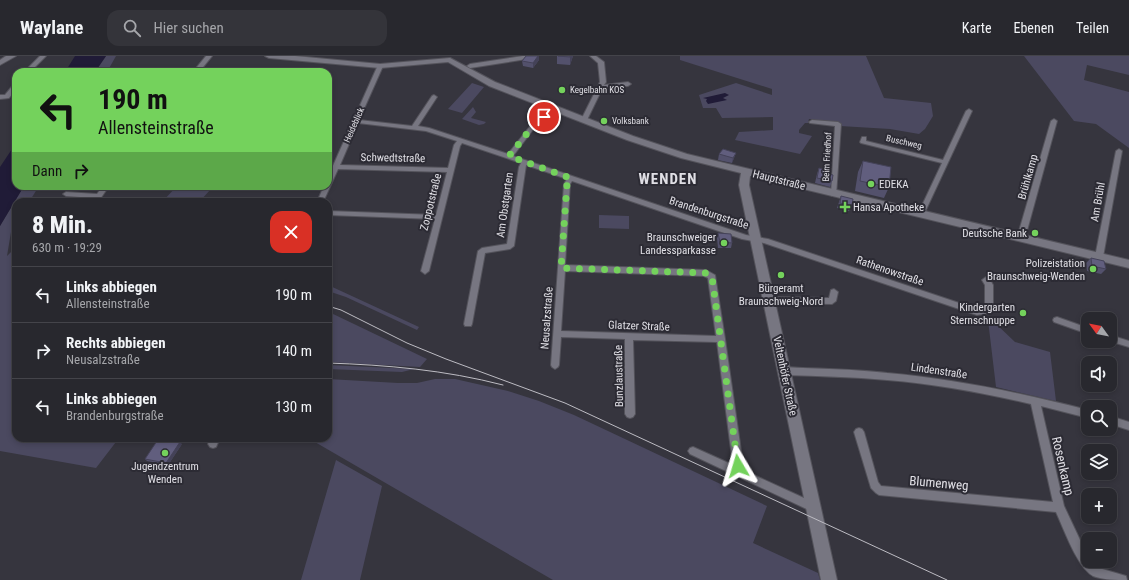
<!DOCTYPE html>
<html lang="de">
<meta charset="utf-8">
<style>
body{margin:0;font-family:"Roboto Condensed",sans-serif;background:#34343a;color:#f1f3f6;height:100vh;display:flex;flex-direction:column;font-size:15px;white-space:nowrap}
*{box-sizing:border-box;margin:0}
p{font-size:13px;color:#a5a6aa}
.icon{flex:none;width:22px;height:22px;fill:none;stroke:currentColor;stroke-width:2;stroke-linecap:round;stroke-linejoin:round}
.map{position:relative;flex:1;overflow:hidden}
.sheet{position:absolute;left:12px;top:142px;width:320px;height:244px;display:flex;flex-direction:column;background:#28282e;border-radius:12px;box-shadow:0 2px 6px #0003,0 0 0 1px #44444a}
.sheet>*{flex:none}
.top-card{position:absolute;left:12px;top:12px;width:320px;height:122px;border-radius:12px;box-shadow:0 2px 6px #0003,0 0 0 1px #44444a;background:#74d25c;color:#111;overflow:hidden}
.needle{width:26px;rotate:303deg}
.tools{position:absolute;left:1081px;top:256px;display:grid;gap:8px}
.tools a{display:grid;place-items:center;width:36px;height:36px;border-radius:8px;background:#28282e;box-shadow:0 2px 6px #0003,0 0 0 1px #44444a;font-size:20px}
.pin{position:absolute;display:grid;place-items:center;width:34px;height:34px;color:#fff;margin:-17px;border:2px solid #fff;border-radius:50%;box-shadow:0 1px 4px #0007}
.me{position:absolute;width:44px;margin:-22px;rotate:353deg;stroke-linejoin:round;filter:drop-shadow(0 0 3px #0008)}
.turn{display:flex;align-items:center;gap:14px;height:84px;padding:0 20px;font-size:18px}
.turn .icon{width:52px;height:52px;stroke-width:2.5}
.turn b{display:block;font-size:28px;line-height:34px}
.then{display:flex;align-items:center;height:38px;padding:0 20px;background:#0003;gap:8px;font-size:15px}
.round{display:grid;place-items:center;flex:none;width:42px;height:42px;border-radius:12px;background:#34343a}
.summary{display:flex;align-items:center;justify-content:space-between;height:68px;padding:0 20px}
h1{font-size:24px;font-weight:800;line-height:30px}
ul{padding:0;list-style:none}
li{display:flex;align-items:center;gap:12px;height:56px;padding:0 20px;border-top:1px solid #44444a}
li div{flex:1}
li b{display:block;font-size:15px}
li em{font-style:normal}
header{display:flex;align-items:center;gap:24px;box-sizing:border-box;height:56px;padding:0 20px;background:#28282e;border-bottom:1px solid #44444a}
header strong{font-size:19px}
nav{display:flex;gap:22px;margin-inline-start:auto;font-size:14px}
.search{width:280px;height:36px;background:#34343a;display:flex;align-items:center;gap:10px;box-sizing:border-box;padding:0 14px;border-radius:12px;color:#a5a6aa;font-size:15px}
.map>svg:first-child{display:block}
.green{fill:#4b4960}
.water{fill:#201b37}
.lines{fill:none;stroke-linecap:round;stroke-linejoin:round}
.street-casing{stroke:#54535b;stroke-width:2}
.secondary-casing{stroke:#54535b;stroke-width:2}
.street{fill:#777681;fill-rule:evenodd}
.secondary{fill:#777681;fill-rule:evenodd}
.tram{stroke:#bdbcc3;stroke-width:1}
.wall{fill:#53516c}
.shaded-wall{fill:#444258}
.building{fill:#615e7e;stroke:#444258}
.route{stroke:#74d25c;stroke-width:7;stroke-dasharray:0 12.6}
.poi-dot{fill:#74d25c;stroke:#2c2b34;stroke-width:1.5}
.labels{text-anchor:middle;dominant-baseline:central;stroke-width:4;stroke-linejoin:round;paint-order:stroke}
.far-poi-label{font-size:9px;fill:#e0dfe5;stroke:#2c2b34;text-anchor:start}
.far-street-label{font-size:9px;fill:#e0dfe5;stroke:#2c2b34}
.street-label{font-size:11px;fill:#e0dfe5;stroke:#2c2b34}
.poi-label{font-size:11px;fill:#e0dfe5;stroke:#2c2b34;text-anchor:end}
.near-street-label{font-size:13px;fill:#e0dfe5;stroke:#2c2b34}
.district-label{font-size:15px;font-weight:bold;letter-spacing:1px;fill:#e0dfe5;stroke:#2c2b34}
</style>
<header>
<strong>Waylane</strong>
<div class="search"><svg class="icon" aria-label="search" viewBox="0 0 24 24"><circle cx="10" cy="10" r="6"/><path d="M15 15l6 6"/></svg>Hier suchen</div>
<nav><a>Karte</a><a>Ebenen</a><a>Teilen</a></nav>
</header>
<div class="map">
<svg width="1129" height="524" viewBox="0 0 1129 524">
<rect width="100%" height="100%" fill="#36353e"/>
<path class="green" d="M 106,0 L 116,0 L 107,16 L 95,16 Z
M 680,0 L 866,0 L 884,42 L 931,47 L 933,60 L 925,73 L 919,78 L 890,73 L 840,70 L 839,67 L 809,63 L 808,67 L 805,67 L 799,74 L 799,77 L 812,80 L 800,98 L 735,84 L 739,76 L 773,74 L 773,61 L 722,62 L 716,52 L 703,52 L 699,39 L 736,27 L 772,39 L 772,33 L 680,4 Z
M 1024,0 L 1129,0 L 1129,19 L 1087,9 L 1084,24 L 1129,36 L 1129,92 L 1096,68 L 1074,65 Z
M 472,27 L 484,31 L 462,57 L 448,53 Z
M 473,51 L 476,56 L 471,62 L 486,66 L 484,68 L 479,69 L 462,63 Z
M 24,130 L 39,130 L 29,146 L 16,146 L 16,168 L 11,176 L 7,200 L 16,191 L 16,382 L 119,382 L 96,412 L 0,395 L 0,170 Z
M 177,130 L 211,133 L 199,146 L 162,146 Z
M 599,159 L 629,160 L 629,173 L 599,172 Z
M 328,229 L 419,271 L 417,274 L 346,241 L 328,235 Z
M 328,256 L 331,257 L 427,303 L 420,311 L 328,306 Z
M 988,264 L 993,265 L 1015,286 L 1050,296 L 1056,345 L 996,331 Z
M 328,309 L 414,313 L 402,316 L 328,313 Z
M 328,323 L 398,327 L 417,327 L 435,323 L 455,323 L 508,335 L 539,345 L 574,359 L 767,450 L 753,487 L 818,517 L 820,524 L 553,524 L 308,382 L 328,382 Z
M 336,404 L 382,430 L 360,524 L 301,524 Z"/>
<path class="water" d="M 75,0 L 106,0 L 95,16 L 65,16 Z
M 725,37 L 729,39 L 723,42 L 727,44 L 708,48 L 706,45 L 707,43 L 703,42 Z
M 16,87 L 16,130 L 24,130 L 0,170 L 0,111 Z"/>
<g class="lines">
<defs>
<path id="street" d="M 40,0 L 46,0 L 30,16 L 24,16 Z
M 206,0 L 212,0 L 199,16 L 193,16 Z
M 523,0 L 536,0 L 533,2 L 470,12 L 467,10 L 470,8 Z
M 590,0 L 596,0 L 604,6 L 606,26 L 604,29 L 628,26 L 631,28 L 628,30 L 602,33 L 587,64 L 584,66 L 581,64 L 600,26 L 598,7 Z
M 378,9 L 383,10 L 359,64 L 412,70 L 432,40 L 434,39 L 437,41 L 418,70 L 429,72 L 508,98 L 531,69 L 553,52 L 557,52 L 557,54 L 535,71 L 513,100 L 746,179 L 768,183 L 977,253 L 983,252 L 985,250 L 985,229 L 982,224 L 986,221 L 989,222 L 993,229 L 993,251 L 988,257 L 977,259 L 764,187 L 742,183 L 572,125 L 570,128 L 565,209 L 706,214 L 715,219 L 725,283 L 743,409 L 745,415 L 817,448 L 818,451 L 817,454 L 813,456 L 690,398 L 688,395 L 690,392 L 693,391 L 733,409 L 717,286 L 633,284 L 635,358 L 633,361 L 630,362 L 627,361 L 625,358 L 625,283 L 561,281 L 559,309 L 558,311 L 555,313 L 552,311 L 551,309 L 564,128 L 567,123 L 526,109 L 514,190 L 510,193 L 485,197 L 472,268 L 471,270 L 465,270 L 464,268 L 478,195 L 482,192 L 507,188 L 519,111 L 521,107 L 462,87 L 460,90 L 429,215 L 425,218 L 421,215 L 435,163 L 328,159 L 328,155 L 436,159 L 447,116 L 338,113 L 323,146 L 317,146 L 324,130 L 328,130 L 328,121 ZM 358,67 L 426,75 L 457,85 L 454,89 L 448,112 L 340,109 ZM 565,215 L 704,220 L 708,222 L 716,280 L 561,275 Z
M 134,14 L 139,15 L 140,16 L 131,16 Z
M 16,27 L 16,33 L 9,42 L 0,43 L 0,39 L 5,39 L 14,28 Z
M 969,53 L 972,55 L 924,158 L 923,160 L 919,160 L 918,158 L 942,107 L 861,87 L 860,86 L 862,81 L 866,81 L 866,85 L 943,104 L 966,55 Z
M 1054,63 L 1057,65 L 1025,182 L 1021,184 L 1017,182 L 1051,65 Z
M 812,64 L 838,66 L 841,68 L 836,140 L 832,140 L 831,138 L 835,70 L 810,67 L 809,66 Z
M 1119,93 L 1122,95 L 1103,201 L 1099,204 L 1095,201 L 1116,95 Z
M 103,130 L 109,130 L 98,146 L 91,146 L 94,142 L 66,140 L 63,138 L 66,136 L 97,138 Z
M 834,233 L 838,236 L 836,245 L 832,248 L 768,247 L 764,244 L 768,241 L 829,242 L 831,234 Z
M 1057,261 L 1088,272 L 1088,278 L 1054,266 L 1053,264 L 1054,262 Z
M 1110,279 L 1129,285 L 1129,291 L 1109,285 Z
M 784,311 C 818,313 853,313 887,317 C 955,323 1022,337 1088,354 L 1088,362 L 1041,350 L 1064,450 L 1088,501 L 1088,505 L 1092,505 L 1099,512 L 1126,520 L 1127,524 C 1116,524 1103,524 1093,520 C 1077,511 1064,473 1056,456 L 879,439 L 876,437 L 871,432 L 854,376 L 856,373 L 859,372 L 862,373 L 864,376 L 878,426 L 881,430 L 1053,446 L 1031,348 C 984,337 936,328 887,324 C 853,321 818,320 784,319 L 781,318 L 780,315 L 781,312 Z
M 1110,360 L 1129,366 L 1129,374 L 1110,368 Z
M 210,382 L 220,382 L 216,391 L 213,392 L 210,391 L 208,388 Z"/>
<path id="secondary" d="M 6,0 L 16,0 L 0,9 L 0,4 Z
M 265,0 L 295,0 L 380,8 L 450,2 L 495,26 L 633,80 L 687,98 L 1129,204 L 1129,212 L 750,120 L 749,129 L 837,524 L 821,524 L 739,129 L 741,117 L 681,102 L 627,84 L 489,30 L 448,6 L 380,12 L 269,2 Z"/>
</defs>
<use href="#street" class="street-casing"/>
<use href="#secondary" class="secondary-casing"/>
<use href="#street" class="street"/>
<use href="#secondary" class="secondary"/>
<path class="tram" d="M 328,250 L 341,254 L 407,287 L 446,303 L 565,347 L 947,524
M 328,307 C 387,309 445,314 503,329"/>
</g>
<path class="wall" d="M 526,0 L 539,0 L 539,4 L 533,12 L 523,10 L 522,5 Z
M 557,0 L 573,0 L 570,9 L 557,8 Z
M 736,97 L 732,107 L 718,104 L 719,98 Z
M 863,105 L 889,131 L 884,142 L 855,135 L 858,116 Z
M 819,112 L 832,125 L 830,131 L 815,127 L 817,118 Z
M 841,140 L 852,150 L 849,155 L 837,152 Z
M 718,177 L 732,187 L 731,192 L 718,192 L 717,182 Z
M 1091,202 L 1106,213 L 1101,218 L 1087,215 L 1086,207 Z
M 182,388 L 168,409 L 147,405 L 145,403 Z"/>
<path class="shaded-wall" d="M 538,0 L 539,0 L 539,4 L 533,12 L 533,7 Z
M 570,0 L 573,0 L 570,9 Z
M 736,97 L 732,107 L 733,102 Z
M 180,386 L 182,388 L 168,409 L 166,407 Z"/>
<path class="building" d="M 526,0 L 538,0 L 533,7 L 522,5 Z
M 558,0 L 570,0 L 570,1 Z
M 723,93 L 736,97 L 733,102 L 719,98 Z
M 863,105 L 891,111 L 889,131 L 860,125 Z
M 819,112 L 825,114 L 825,117 L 833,119 L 832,125 L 817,122 Z
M 841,140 L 853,143 L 852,150 L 840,147 Z
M 204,143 L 216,144 L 214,146 L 197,146 L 198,144 L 203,145 Z
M 718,177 L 731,178 L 732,187 L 720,186 Z
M 1091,202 L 1104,205 L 1106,213 L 1092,210 Z
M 159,382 L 180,386 L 166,407 L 145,403 Z"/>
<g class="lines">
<path class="route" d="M 544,61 L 533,70 L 509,100 L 570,122 L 567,128 L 561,212 L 706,217 L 712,221 L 738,410"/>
</g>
<g class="poi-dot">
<circle cx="562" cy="34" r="4"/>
<circle cx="604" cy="65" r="4"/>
<circle cx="871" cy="128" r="4"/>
<path d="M843 145h4v4h4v4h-4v4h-4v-4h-4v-4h4z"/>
<circle cx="1035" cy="177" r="4"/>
<circle cx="724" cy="187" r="4"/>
<circle cx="1093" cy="213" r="4"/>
<circle cx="781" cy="219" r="4"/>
<circle cx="1023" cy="257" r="4"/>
<circle cx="165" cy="397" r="4"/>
</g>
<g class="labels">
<g class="far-poi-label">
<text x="570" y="34">Kegelbahn KOS</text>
<text x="612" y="65">Volksbank</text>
</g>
<g class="far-street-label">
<text transform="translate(354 69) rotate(-66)">Heideblick</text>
<text transform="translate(904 86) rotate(13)">Buschweg</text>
<text transform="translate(827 101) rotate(-87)">Beim Friedhof</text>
</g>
<g class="street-label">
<text transform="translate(393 102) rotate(1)">Schwedtstraße</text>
<text transform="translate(1028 121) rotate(-74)">Brühlkamp</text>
<text transform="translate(779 124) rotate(14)">Hauptstraße</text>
<text transform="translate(431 146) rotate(-76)">Zoppotstraße</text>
<text transform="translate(1098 146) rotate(-80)">Am Brühl</text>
<text transform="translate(505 149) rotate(-82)">Am Obstgarten</text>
<text transform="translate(709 157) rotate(18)">Brandenburgstraße</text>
<text transform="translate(890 215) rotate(19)">Rathenowstraße</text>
<text transform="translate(547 262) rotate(-86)">Neusalzstraße</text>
<text transform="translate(639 270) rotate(2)">Glatzer Straße</text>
<text transform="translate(939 315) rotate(8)">Lindenstraße</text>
<text transform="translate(619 320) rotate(-91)">Bunzlaustraße</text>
<text transform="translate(785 320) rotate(78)">Veltenhöfer Straße</text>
</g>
<g class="poi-label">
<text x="879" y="128" text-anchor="start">EDEKA</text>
<text x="853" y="151" text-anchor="start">Hansa Apotheke</text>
<text x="1027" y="177">Deutsche Bank</text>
<text x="716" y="181">Braunschweiger<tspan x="716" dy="13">Landessparkasse</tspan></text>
<text x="1085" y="207">Polizeistation<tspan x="1085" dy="13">Braunschweig-Wenden</tspan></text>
<text x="781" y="232" text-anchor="middle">Bürgeramt<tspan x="781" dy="13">Braunschweig-Nord</tspan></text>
<text x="1015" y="251">Kindergarten<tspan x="1015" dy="13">Sternschnuppe</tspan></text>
<text x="165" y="410" text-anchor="middle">Jugendzentrum<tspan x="165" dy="13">Wenden</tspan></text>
</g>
<g class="near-street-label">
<text transform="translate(1063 410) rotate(77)">Rosenkamp</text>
<text transform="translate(939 427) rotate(5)">Blumenweg</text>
</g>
<g class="district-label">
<text x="668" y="123">WENDEN</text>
</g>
</g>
</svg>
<div class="tools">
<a><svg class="needle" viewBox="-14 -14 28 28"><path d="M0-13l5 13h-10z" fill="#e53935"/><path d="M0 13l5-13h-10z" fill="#a5a6aa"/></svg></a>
<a><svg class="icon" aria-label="sound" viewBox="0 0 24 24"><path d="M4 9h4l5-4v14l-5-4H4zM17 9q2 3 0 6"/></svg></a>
<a><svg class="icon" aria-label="search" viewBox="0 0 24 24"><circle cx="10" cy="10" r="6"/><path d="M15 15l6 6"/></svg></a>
<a><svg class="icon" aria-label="layers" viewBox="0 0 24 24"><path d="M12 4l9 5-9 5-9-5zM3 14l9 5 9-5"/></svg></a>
<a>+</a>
<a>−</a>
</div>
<div class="pin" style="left:544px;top:61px;background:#d93025"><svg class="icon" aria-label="arrive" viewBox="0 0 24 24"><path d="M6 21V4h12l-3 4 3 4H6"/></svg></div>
<svg class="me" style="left:738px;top:410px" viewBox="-20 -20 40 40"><path d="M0-17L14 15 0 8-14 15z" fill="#74d25c" stroke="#fff" stroke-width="4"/></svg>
<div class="top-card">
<div class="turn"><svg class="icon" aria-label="left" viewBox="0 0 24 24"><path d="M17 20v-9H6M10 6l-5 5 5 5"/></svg><div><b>190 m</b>Allensteinstraße</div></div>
<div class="then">Dann<svg class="icon" aria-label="right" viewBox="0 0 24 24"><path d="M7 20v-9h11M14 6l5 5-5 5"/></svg></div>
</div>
<section class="sheet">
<div class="summary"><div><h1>8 Min.</h1><p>630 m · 19:29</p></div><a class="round" style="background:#d93025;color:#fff"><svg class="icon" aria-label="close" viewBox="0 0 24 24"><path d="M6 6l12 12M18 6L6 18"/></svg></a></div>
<ul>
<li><svg class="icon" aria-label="left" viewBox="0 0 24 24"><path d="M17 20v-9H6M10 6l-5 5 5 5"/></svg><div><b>Links abbiegen</b><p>Allensteinstraße</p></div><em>190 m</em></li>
<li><svg class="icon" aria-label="right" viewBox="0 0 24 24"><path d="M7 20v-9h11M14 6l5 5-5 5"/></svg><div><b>Rechts abbiegen</b><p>Neusalzstraße</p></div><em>140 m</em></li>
<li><svg class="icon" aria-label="left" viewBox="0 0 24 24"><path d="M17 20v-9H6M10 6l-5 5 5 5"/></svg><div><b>Links abbiegen</b><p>Brandenburgstraße</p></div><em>130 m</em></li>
</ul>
</section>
</div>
